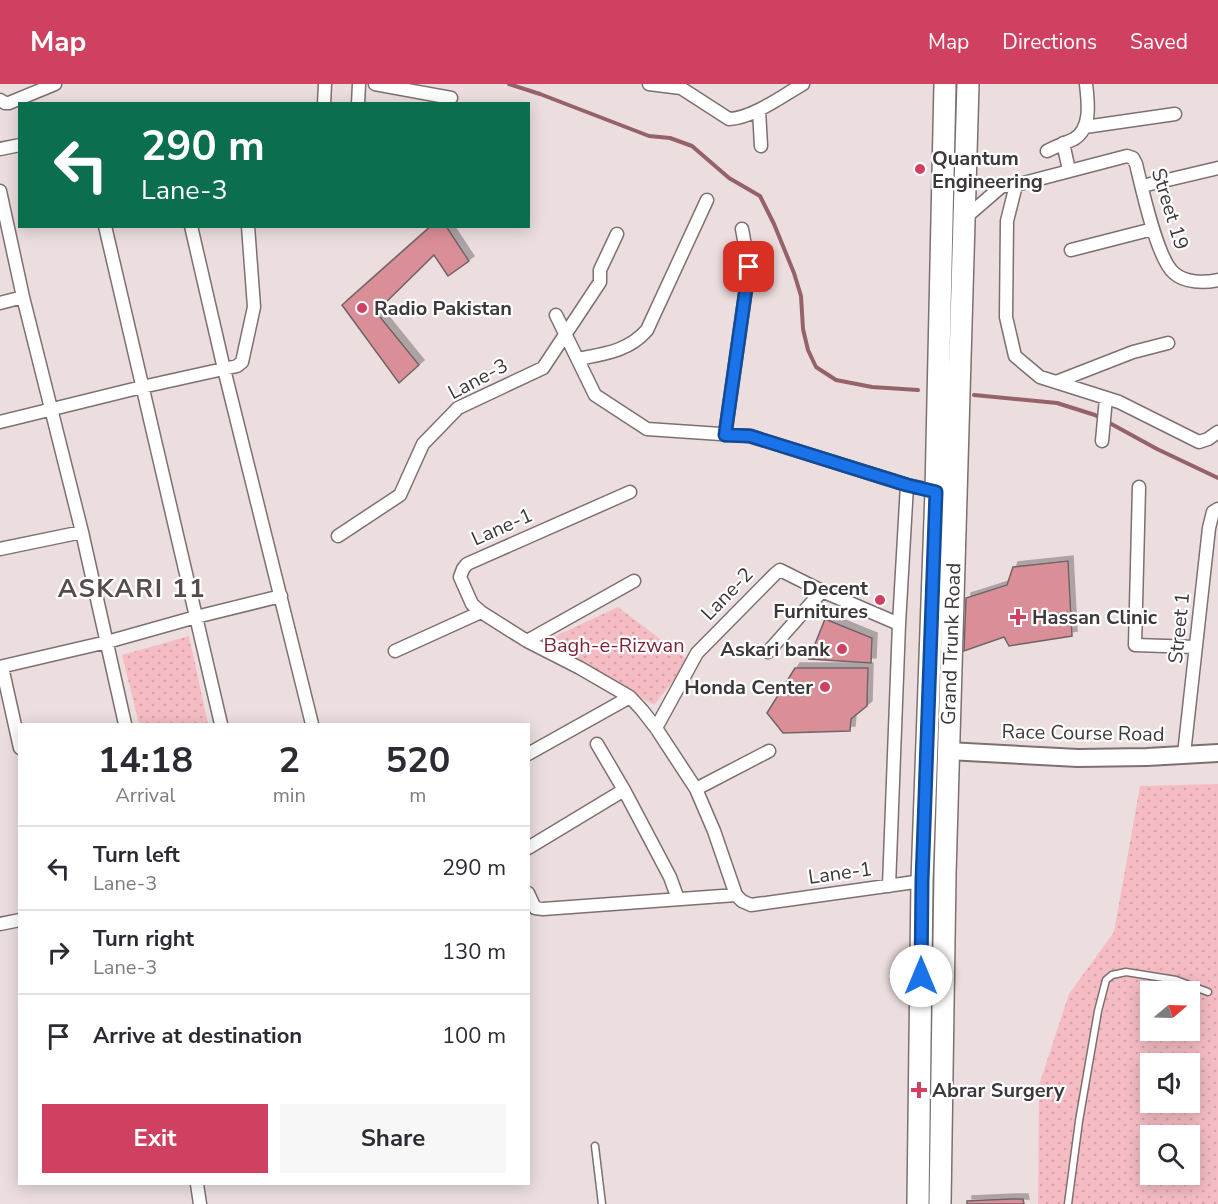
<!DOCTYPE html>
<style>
body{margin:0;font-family:"Nunito Sans",sans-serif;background:#f7f7f7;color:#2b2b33;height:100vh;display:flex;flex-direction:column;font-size:22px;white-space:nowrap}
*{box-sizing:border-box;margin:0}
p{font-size:20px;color:#7c7c81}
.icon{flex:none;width:33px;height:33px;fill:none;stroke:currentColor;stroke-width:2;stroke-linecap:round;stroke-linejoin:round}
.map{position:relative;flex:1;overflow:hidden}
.details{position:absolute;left:18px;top:639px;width:512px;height:462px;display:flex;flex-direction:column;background:#fff;border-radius:0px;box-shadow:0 3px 15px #0003}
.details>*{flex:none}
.top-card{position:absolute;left:18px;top:18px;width:512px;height:126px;border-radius:0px;box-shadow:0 3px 15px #0003;background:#0b6e4f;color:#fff;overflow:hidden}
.needle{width:39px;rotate:71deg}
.controls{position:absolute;left:1140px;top:897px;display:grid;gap:12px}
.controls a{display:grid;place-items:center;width:60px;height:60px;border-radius:0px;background:#fff;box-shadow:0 3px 15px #0003;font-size:30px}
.pin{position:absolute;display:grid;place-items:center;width:51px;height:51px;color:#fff;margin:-26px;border-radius:12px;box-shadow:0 3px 9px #0006}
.me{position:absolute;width:66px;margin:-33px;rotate:0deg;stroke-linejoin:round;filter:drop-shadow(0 0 4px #0008)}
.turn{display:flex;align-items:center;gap:21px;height:126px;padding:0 24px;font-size:27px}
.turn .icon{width:78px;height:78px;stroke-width:2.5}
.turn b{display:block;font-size:42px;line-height:51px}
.eta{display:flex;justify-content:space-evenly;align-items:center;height:102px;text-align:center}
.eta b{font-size:36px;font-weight:700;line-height:42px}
.button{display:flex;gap:12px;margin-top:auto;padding:12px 24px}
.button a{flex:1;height:69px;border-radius:0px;background:#d04060;color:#fff;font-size:24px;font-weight:700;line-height:69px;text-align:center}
.button a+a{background:#f7f7f7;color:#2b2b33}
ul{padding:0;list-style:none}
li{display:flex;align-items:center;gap:18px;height:84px;padding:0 24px;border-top:2px solid #e1e1e2}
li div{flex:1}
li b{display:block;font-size:22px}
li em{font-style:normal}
header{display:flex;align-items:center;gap:36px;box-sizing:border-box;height:84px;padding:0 30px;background:#d04060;color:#fff}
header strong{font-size:28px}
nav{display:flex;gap:33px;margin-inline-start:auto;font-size:21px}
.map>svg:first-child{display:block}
.park{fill:url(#park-dots);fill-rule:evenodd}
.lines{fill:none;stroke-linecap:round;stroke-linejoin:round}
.stream{stroke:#966269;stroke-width:4}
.building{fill:#da8f98;stroke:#706465;stroke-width:1.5;filter:url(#shadow)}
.lane-casing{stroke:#7c7071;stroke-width:9}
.street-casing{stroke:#7c7071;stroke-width:15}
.secondary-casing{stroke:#7c7071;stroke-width:20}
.highway-casing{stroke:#7c7071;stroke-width:24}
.lane{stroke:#fff;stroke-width:6}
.street{stroke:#fff;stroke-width:12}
.secondary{stroke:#fff;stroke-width:16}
.highway{stroke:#fff;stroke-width:21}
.route-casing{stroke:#114b97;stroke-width:15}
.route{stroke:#1a73e8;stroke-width:10}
.poi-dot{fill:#d04060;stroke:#fff;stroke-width:2}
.labels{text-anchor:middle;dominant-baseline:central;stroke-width:4.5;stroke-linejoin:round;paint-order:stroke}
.poi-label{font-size:20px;font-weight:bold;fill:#3d3839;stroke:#fff;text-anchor:start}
.street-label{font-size:20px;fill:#3d3839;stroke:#fff}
.park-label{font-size:20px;fill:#7b2336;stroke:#fff}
.district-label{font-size:26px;font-weight:bold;letter-spacing:1.5px;fill:#574c4d;stroke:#fff}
</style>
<header>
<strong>Map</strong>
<nav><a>Map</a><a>Directions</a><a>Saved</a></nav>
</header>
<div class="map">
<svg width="1218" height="1120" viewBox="0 0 1218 1120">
<defs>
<pattern id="park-dots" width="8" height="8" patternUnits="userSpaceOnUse" patternTransform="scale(1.5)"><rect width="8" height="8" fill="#f5bdc3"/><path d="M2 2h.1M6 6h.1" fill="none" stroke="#d3a3a8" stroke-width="1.8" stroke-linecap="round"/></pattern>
<filter id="shadow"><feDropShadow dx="5" dy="-5" stdDeviation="0" flood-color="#0004"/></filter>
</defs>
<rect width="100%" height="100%" fill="#ecdedf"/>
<path class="park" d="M 618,523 L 689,577 L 654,621 L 543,558 Z
M 189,552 L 208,640 L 139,640 L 122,571 Z
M 1218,700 L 1218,1120 L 1038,1120 L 1039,1001 L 1069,910 L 1114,848 L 1140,702 ZM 1150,908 L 1190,908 L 1190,946 L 1150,946 ZM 1150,980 L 1190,980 L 1190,1018 L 1150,1018 ZM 1150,1052 L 1190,1052 L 1190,1090 L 1150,1090 Z"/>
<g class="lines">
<path class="stream" d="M 509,0 L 540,10 L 649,52 L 670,54 L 692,62 L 729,94 L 760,112 L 774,140 L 794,189 L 801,212 L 803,245 L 808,266 L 816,283 L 836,296 L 872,303 L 918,306
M 974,311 L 1057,319 L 1095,331 L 1157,365 L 1218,394"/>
</g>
<path class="building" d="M 431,142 L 446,142 L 469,177 L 448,192 L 434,171 L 376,228 L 419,281 L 399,299 L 342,221 Z
M 1068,477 L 1072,552 L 1009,562 L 1004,553 L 964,567 L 966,514 L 1007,501 L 1013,483 Z
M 825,535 L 872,554 L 871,579 L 809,575 Z
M 795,584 L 868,584 L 867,622 L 851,635 L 850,647 L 783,649 L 767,629 Z
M 1010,1115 L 1023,1115 L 1024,1120 L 967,1120 L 967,1117 Z"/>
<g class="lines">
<defs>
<path id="lane" d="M 595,1062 L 602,1120
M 1068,1120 L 1079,1037 L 1098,927 L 1106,896 L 1112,891 L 1126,888 L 1176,896 L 1208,908"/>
<path id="street" d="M 375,0 L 451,14
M 649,0 L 681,4 L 729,35 C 753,34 782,12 803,0
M 0,16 L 5,19 L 9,19 L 55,0
M 324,20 L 325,0
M 358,20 L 359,0
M 759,26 L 761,62
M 1085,43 L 1175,30
M 1063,59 L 1069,86
M 0,65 L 20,61
M 1047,67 C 1055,63 1065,59 1074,55 C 1092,44 1088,18 1086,0
M 1016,101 L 1127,72 L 1133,74 L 1136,80 C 1142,104 1157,175 1174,189 C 1185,199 1204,199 1218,196
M 1142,102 L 1218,84
M 0,107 L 23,213 L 82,448 L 125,640
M 965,134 L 1002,102 L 1016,101 L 1007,137 L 1006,233 L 1015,272 L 1040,293 L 1119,318 L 1199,358 L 1208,355 L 1218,348
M 105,142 L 221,640
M 191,142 L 224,285 L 312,640
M 1071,166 L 1153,145
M 0,219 L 23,213
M 556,231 L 595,311 L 647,345 L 750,352 L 907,401 L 936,407
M 578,275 C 604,270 629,267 647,246 L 707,116
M 1056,298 L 1133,268 L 1168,259
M 0,338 L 142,303 L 237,282 L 242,278 L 254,223 L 248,142
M 725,351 L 749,183 L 742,145
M 1102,357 L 1106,314
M 1139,403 L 1135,561 L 1196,563
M 630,408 L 467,480 L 463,485 L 460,493 L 472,520 L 481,528 L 527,557 L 580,584 L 630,613 L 642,626 L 656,644 L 696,705 L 714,747 L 736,811 L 742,817 L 751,821 L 922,797
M 338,452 L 400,411 L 423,360 L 458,324 L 543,284 L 600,198 L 600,186 L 617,150
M 0,465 L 82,448
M 527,557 L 634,497
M 395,567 L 481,528
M 768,568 L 822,507
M 0,583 L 107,558 L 196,533 L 281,512
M 2,583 L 20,664
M 656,644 L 697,569 L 775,490 L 780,486 L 822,507 L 899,540
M 597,660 L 624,706 L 670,793 L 678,815
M 528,670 L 630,613
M 1184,670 L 1209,444 L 1213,428 L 1218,425
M 696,705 L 769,667
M 528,764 L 624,706
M 889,802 L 899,540 L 907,401
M 528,809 L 535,824 L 543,825 L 736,811
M 0,840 L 20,836
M 197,1100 L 200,1120"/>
<path id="secondary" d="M 948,667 L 1078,674 L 1147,673 L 1218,669"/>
<path id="highway" d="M 918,1120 L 922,797 L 936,407 L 945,0
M 940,1120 L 945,790 L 968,0"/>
</defs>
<use href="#lane" class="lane-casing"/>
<use href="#street" class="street-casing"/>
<use href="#secondary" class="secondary-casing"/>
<use href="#highway" class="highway-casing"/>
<use href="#lane" class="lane"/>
<use href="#street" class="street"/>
<use href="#secondary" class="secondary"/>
<use href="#highway" class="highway"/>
</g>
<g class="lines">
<defs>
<path id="route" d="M 749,183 L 725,351 L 750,352 L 907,401 L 936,408 L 922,797 L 921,892"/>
</defs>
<use href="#route" class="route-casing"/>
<use href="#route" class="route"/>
</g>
<g class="poi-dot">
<circle cx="920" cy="85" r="6"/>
<circle cx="362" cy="224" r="6"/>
<circle cx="880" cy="516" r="6"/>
<path d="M1015 524h6v6h6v6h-6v6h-6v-6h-6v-6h6z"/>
<circle cx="842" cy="565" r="6"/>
<circle cx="825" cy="603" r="6"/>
<path d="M916 997h6v6h6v6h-6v6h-6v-6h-6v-6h6z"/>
</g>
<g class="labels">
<g class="poi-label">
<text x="932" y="74">Quantum<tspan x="932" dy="23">Engineering</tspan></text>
<text x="374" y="224">Radio Pakistan</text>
<text x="868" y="504" text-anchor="end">Decent<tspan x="868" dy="23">Furnitures</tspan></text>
<text x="1032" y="533">Hassan Clinic</text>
<text x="830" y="565" text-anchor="end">Askari bank</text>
<text x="813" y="603" text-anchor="end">Honda Center</text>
<text x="932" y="1006">Abrar Surgery</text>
</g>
<g class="street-label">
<text transform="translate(1170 125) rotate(73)">Street 19</text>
<text transform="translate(478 295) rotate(-28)">Lane-3</text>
<text transform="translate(502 443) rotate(-24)">Lane-1</text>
<text transform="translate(727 510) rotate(-46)">Lane-2</text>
<text transform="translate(1179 544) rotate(-84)">Street 1</text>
<text transform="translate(951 560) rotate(-88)">Grand Trunk Road</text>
<text transform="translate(1083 649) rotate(1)">Race Course Road</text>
<text transform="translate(840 789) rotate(-8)">Lane-1</text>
</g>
<g class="park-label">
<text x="614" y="561">Bagh-e-Rizwan</text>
</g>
<g class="district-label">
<text x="132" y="504">ASKARI 11</text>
</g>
</g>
</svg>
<div class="controls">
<a><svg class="needle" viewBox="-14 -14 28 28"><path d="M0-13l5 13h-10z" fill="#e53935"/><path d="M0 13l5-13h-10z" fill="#7c7c81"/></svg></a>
<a><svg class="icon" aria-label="sound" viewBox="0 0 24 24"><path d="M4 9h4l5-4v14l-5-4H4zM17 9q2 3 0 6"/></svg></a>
<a><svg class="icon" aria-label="search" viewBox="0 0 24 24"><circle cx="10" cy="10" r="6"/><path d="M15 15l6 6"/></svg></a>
</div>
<div class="pin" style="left:749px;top:183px;background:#d93025"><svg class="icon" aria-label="arrive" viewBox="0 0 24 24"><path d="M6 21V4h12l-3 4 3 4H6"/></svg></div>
<svg class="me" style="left:921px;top:892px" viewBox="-20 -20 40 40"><circle r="19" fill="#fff"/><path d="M0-13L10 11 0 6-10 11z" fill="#1a73e8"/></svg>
<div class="top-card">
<div class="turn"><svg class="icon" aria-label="left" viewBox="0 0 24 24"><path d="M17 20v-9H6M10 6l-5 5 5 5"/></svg><div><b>290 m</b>Lane-3</div></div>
</div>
<section class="details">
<div class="eta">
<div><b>14:18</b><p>Arrival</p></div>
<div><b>2</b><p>min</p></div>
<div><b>520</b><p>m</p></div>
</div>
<ul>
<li><svg class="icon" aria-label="left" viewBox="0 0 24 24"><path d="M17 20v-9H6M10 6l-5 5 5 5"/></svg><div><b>Turn left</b><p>Lane-3</p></div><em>290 m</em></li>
<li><svg class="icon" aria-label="right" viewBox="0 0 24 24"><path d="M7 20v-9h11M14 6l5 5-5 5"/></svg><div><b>Turn right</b><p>Lane-3</p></div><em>130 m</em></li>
<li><svg class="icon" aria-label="arrive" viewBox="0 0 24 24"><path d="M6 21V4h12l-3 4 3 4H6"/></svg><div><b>Arrive at destination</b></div><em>100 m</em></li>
</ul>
<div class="button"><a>Exit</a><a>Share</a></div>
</section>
</div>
